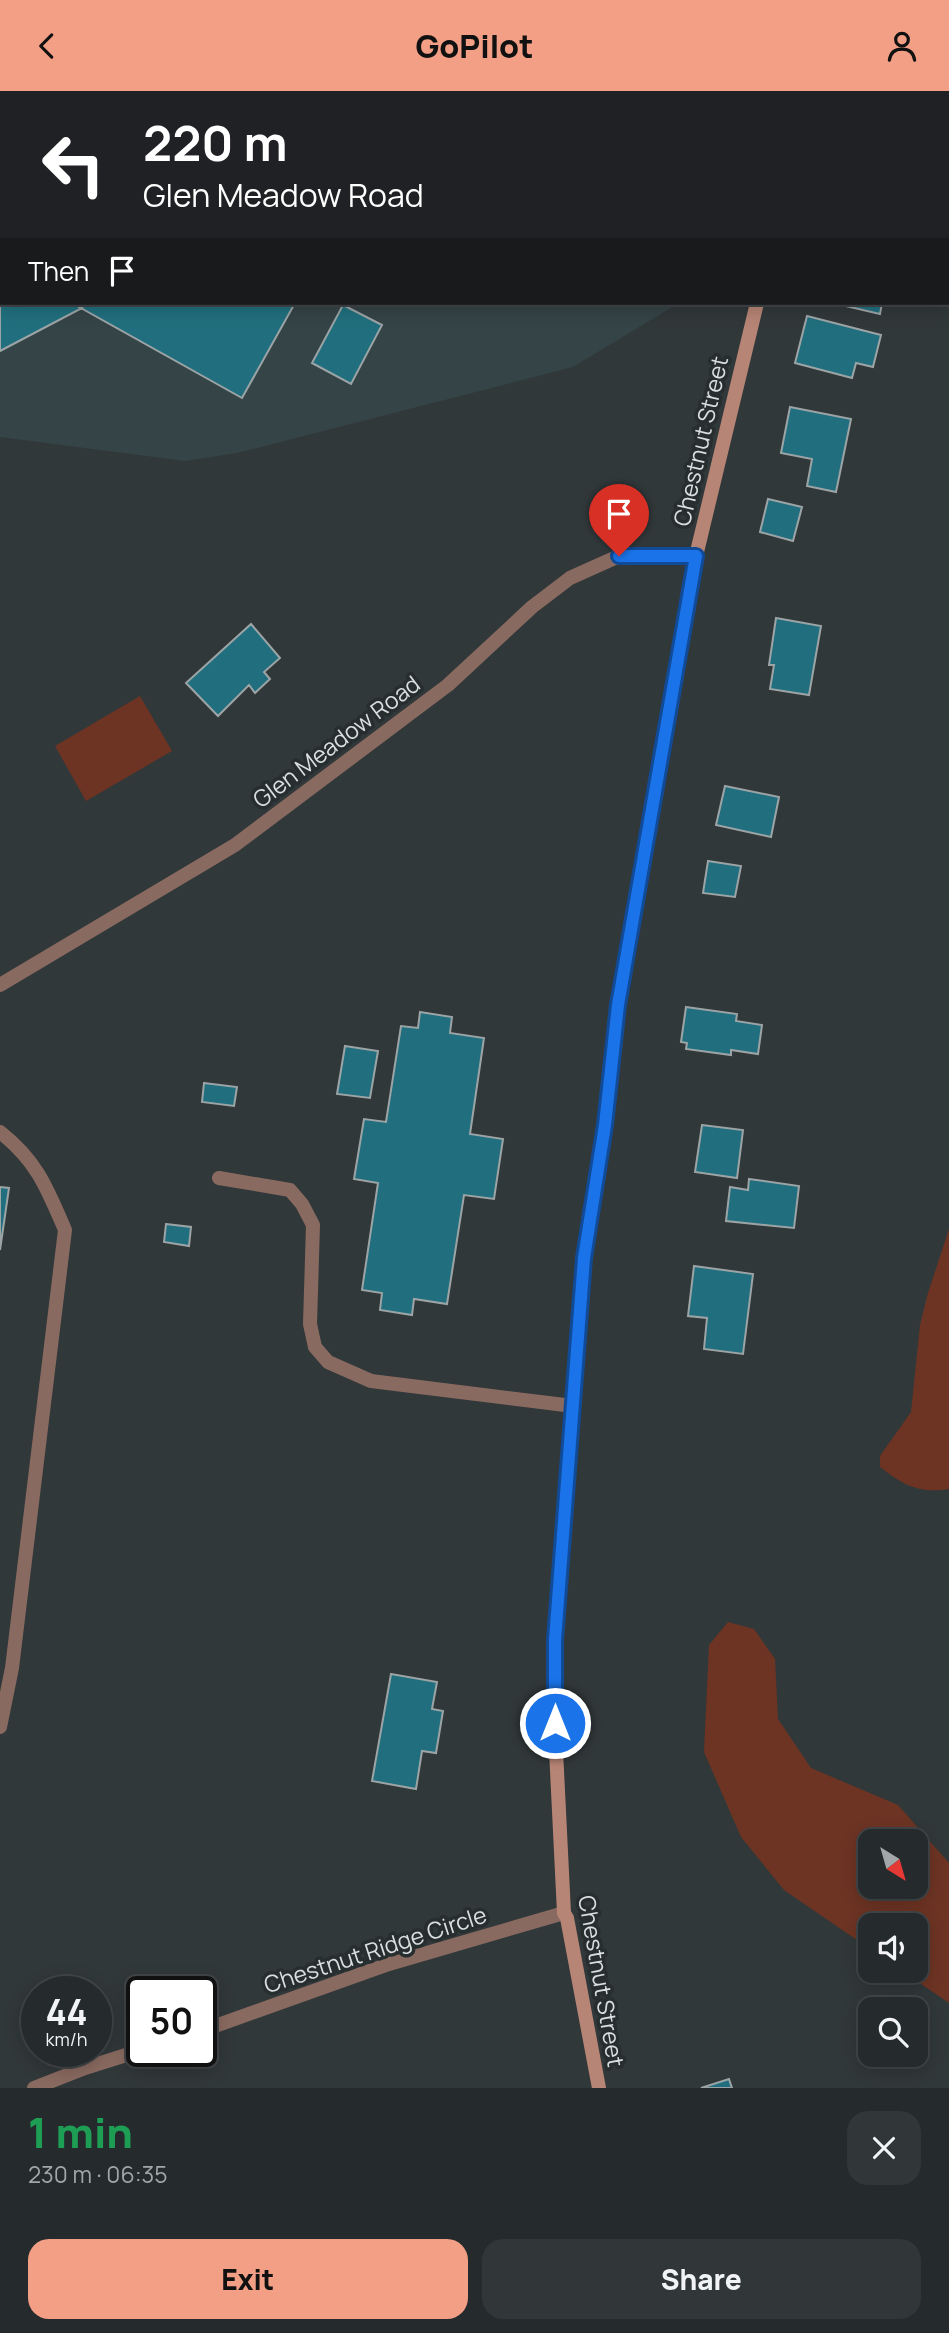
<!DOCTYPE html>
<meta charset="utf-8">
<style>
body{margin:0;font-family:Manrope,sans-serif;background:#313638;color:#f1f3f6;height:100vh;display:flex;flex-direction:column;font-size:26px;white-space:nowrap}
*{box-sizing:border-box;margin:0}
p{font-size:23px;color:#a3a7a9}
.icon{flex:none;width:38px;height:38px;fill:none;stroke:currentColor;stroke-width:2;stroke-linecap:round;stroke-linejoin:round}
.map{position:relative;height:1997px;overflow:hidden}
.drawer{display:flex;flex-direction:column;background:#252a2c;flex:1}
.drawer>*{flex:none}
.banner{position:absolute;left:0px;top:0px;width:950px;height:214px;box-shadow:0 4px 18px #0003,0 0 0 2px #424648;background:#202124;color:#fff;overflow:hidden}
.needle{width:46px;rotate:143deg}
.tools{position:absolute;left:858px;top:1738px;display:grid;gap:14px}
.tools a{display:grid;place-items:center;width:70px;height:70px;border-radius:14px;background:#252a2c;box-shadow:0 4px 18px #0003,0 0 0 2px #424648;font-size:35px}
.speed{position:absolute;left:21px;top:1885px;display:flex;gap:14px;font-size:35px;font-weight:700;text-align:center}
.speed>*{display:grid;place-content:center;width:91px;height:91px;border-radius:50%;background:#252a2c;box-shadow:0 4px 18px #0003,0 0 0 2px #424648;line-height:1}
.speed small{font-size:18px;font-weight:400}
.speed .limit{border:4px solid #111;border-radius:10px;background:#fff;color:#111}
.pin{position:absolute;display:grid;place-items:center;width:60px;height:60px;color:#fff;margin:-72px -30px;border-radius:50% 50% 50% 0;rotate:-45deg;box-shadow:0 0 7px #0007}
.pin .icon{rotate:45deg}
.me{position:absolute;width:77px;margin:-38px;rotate:0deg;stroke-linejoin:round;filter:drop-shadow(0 0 5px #0008)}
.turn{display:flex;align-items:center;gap:24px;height:147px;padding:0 28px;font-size:32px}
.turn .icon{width:91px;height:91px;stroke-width:2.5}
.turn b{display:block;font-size:49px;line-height:60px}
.then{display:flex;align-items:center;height:66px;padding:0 28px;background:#0003;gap:14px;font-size:26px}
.round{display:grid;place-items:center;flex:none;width:74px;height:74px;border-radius:21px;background:#313638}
.summary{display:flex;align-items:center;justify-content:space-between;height:119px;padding:0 28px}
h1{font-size:42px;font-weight:800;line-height:52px;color:#1e9e55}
.button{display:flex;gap:14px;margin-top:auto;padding:14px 28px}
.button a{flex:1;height:80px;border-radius:21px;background:#f39f85;color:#111;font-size:28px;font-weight:800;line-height:80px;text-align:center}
.button a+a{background:#313638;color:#f1f3f6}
header{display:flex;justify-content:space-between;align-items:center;height:91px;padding:0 28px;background:#f39f85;color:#111;font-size:32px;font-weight:800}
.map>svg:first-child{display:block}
.built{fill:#354447}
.green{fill:#6d3423;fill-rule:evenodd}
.building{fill:#216f7e;stroke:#9ca4a6;stroke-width:2}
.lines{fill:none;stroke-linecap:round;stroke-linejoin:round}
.path{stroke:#707678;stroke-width:4.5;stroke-dasharray:7 3.5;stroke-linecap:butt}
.service{stroke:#896a60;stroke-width:14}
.minor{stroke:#896a60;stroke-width:14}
.secondary{stroke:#b78576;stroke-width:14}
.route-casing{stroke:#114b97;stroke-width:18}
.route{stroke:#1a73e8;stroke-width:12}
.labels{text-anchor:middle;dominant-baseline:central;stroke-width:7;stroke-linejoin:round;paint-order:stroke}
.street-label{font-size:23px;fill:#d9dedf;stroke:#272e2f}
</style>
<header><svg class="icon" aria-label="back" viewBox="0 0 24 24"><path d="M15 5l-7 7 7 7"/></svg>GoPilot<svg class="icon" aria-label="person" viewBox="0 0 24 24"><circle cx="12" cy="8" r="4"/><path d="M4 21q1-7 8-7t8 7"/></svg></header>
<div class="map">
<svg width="949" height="1997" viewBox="0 0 949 1997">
<rect width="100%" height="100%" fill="#31383a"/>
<path class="built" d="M 0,0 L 770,0 L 770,2 L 2,2 L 2,212 L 679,212 L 573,276 L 237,362 L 185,370 L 0,346 Z"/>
<path class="green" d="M 140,605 L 172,660 L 86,710 L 55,655 Z
M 949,1138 L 949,1398 C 919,1403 903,1394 880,1376 L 880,1365 L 911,1321 L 920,1234 L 928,1202 Z
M 728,1531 L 754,1538 L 775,1568 L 778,1628 L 811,1677 L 898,1714 L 949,1772 L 949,1912 L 902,1880 L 915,1880 L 915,1834 L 870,1834 L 870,1858 L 784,1799 L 741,1746 L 704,1661 L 709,1554 ZM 870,1750 L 915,1750 L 915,1796 L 870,1796 Z"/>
<path class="building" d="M 93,0 L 416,0 L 415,2 L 92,2 Z
M 909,0 L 949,0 L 949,35 L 948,2 L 908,2 Z
M 0,171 L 2,172 L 2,212 L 72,212 L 82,217 L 0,260 Z
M 72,212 L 295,212 L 242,307 Z
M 833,212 L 882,212 L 880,223 Z
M 343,214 L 382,234 L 351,293 L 312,272 Z
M 807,225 L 881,244 L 873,276 L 856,272 L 852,287 L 795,272 Z
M 790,316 L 851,328 L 836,401 L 807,395 L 812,368 L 781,362 Z
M 768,408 L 802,416 L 793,450 L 760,441 Z
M 776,527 L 821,535 L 809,604 L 770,598 L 774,574 L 769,574 Z
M 251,533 L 280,567 L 264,581 L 270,588 L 255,602 L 249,594 L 218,625 L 186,592 Z
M 725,695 L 779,706 L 771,746 L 716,734 Z
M 708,770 L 741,775 L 735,806 L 703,802 Z
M 686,916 L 737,923 L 736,930 L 762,934 L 758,963 L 731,959 L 731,964 L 686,958 L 687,952 L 681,951 Z
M 420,921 L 452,926 L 450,942 L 484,947 L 470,1043 L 503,1048 L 494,1108 L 464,1104 L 447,1213 L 414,1208 L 412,1224 L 380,1219 L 382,1202 L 362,1199 L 378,1092 L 354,1088 L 364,1028 L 386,1031 L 401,935 L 418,937 Z
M 345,955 L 378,960 L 370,1007 L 337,1003 Z
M 204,992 L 237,996 L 234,1015 L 202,1011 Z
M 702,1034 L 743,1039 L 737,1087 L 695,1081 Z
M 749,1088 L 799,1095 L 794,1137 L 726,1130 L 730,1096 L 748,1099 Z
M 0,1096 L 9,1097 L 0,1159 Z
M 166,1133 L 191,1136 L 189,1155 L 164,1151 Z
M 694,1175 L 753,1183 L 743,1263 L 704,1258 L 707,1227 L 688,1225 Z
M 391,1583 L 437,1591 L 432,1618 L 443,1620 L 436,1662 L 422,1660 L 416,1698 L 372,1690 Z
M 729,1988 L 732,1997 L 701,1997 Z"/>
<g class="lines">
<path class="path" d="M 11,2 L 12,0
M 0,36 L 2,30
M 0,49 L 2,50"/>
<path class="service" d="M 565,0 L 567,2
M 50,2 L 51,0
M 0,90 L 2,87
M 0,1041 C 37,1070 47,1097 65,1139 L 12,1577 L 0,1636
M 219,1087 L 290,1099 L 302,1113 L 313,1134 L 310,1233 L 315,1256 L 328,1271 L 371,1290 L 573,1315"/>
<path class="minor" d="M 0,894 L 235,754 L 448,594 L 532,516 L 570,487 L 619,465 L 696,465
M 201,1940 L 389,1873 L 564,1822
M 34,1997 L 85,1977 L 142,1959"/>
<path class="secondary" d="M 807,2 L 807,0
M 599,1997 L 567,1827 L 564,1822 L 556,1659 L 555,1549 L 585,1167 L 605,1034 L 618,914 L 696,465 L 757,212"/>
</g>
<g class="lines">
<defs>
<path id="route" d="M 555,1632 L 555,1549 L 584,1167 L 605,1034 L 618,914 L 696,465 L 619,465"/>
</defs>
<use href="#route" class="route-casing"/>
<use href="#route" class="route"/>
</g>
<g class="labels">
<g class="street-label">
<text transform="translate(700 350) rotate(-77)">Chestnut Street</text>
<text transform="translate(336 650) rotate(-37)">Glen Meadow Road</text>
<text transform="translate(375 1858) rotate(-18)">Chestnut Ridge Circle</text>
<text transform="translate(602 1890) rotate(80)">Chestnut Street</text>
</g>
</g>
</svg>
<div class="tools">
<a><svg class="needle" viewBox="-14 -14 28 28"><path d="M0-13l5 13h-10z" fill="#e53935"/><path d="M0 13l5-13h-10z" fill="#a3a7a9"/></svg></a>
<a><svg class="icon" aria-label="sound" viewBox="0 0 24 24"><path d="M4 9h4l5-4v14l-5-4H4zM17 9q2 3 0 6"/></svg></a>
<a><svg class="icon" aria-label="search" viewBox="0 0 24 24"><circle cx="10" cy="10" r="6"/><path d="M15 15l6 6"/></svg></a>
</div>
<div class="speed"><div>44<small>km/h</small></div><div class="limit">50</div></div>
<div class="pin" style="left:619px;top:465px;background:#d93025"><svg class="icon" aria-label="arrive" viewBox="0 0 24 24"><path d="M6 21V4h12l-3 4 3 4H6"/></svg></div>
<svg class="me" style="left:555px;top:1632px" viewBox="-20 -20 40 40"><circle r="17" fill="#1a73e8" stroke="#fff" stroke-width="3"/><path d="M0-11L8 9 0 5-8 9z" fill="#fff"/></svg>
<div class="banner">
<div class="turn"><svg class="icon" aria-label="left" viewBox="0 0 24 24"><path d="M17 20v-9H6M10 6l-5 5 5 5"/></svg><div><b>220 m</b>Glen Meadow Road</div></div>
<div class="then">Then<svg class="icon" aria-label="arrive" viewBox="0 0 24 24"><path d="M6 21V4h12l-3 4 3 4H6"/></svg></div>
</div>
</div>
<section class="drawer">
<div class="summary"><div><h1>1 min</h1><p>230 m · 06:35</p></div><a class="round"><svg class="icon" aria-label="close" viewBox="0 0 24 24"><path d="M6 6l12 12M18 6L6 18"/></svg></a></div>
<div class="button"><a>Exit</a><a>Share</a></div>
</section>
